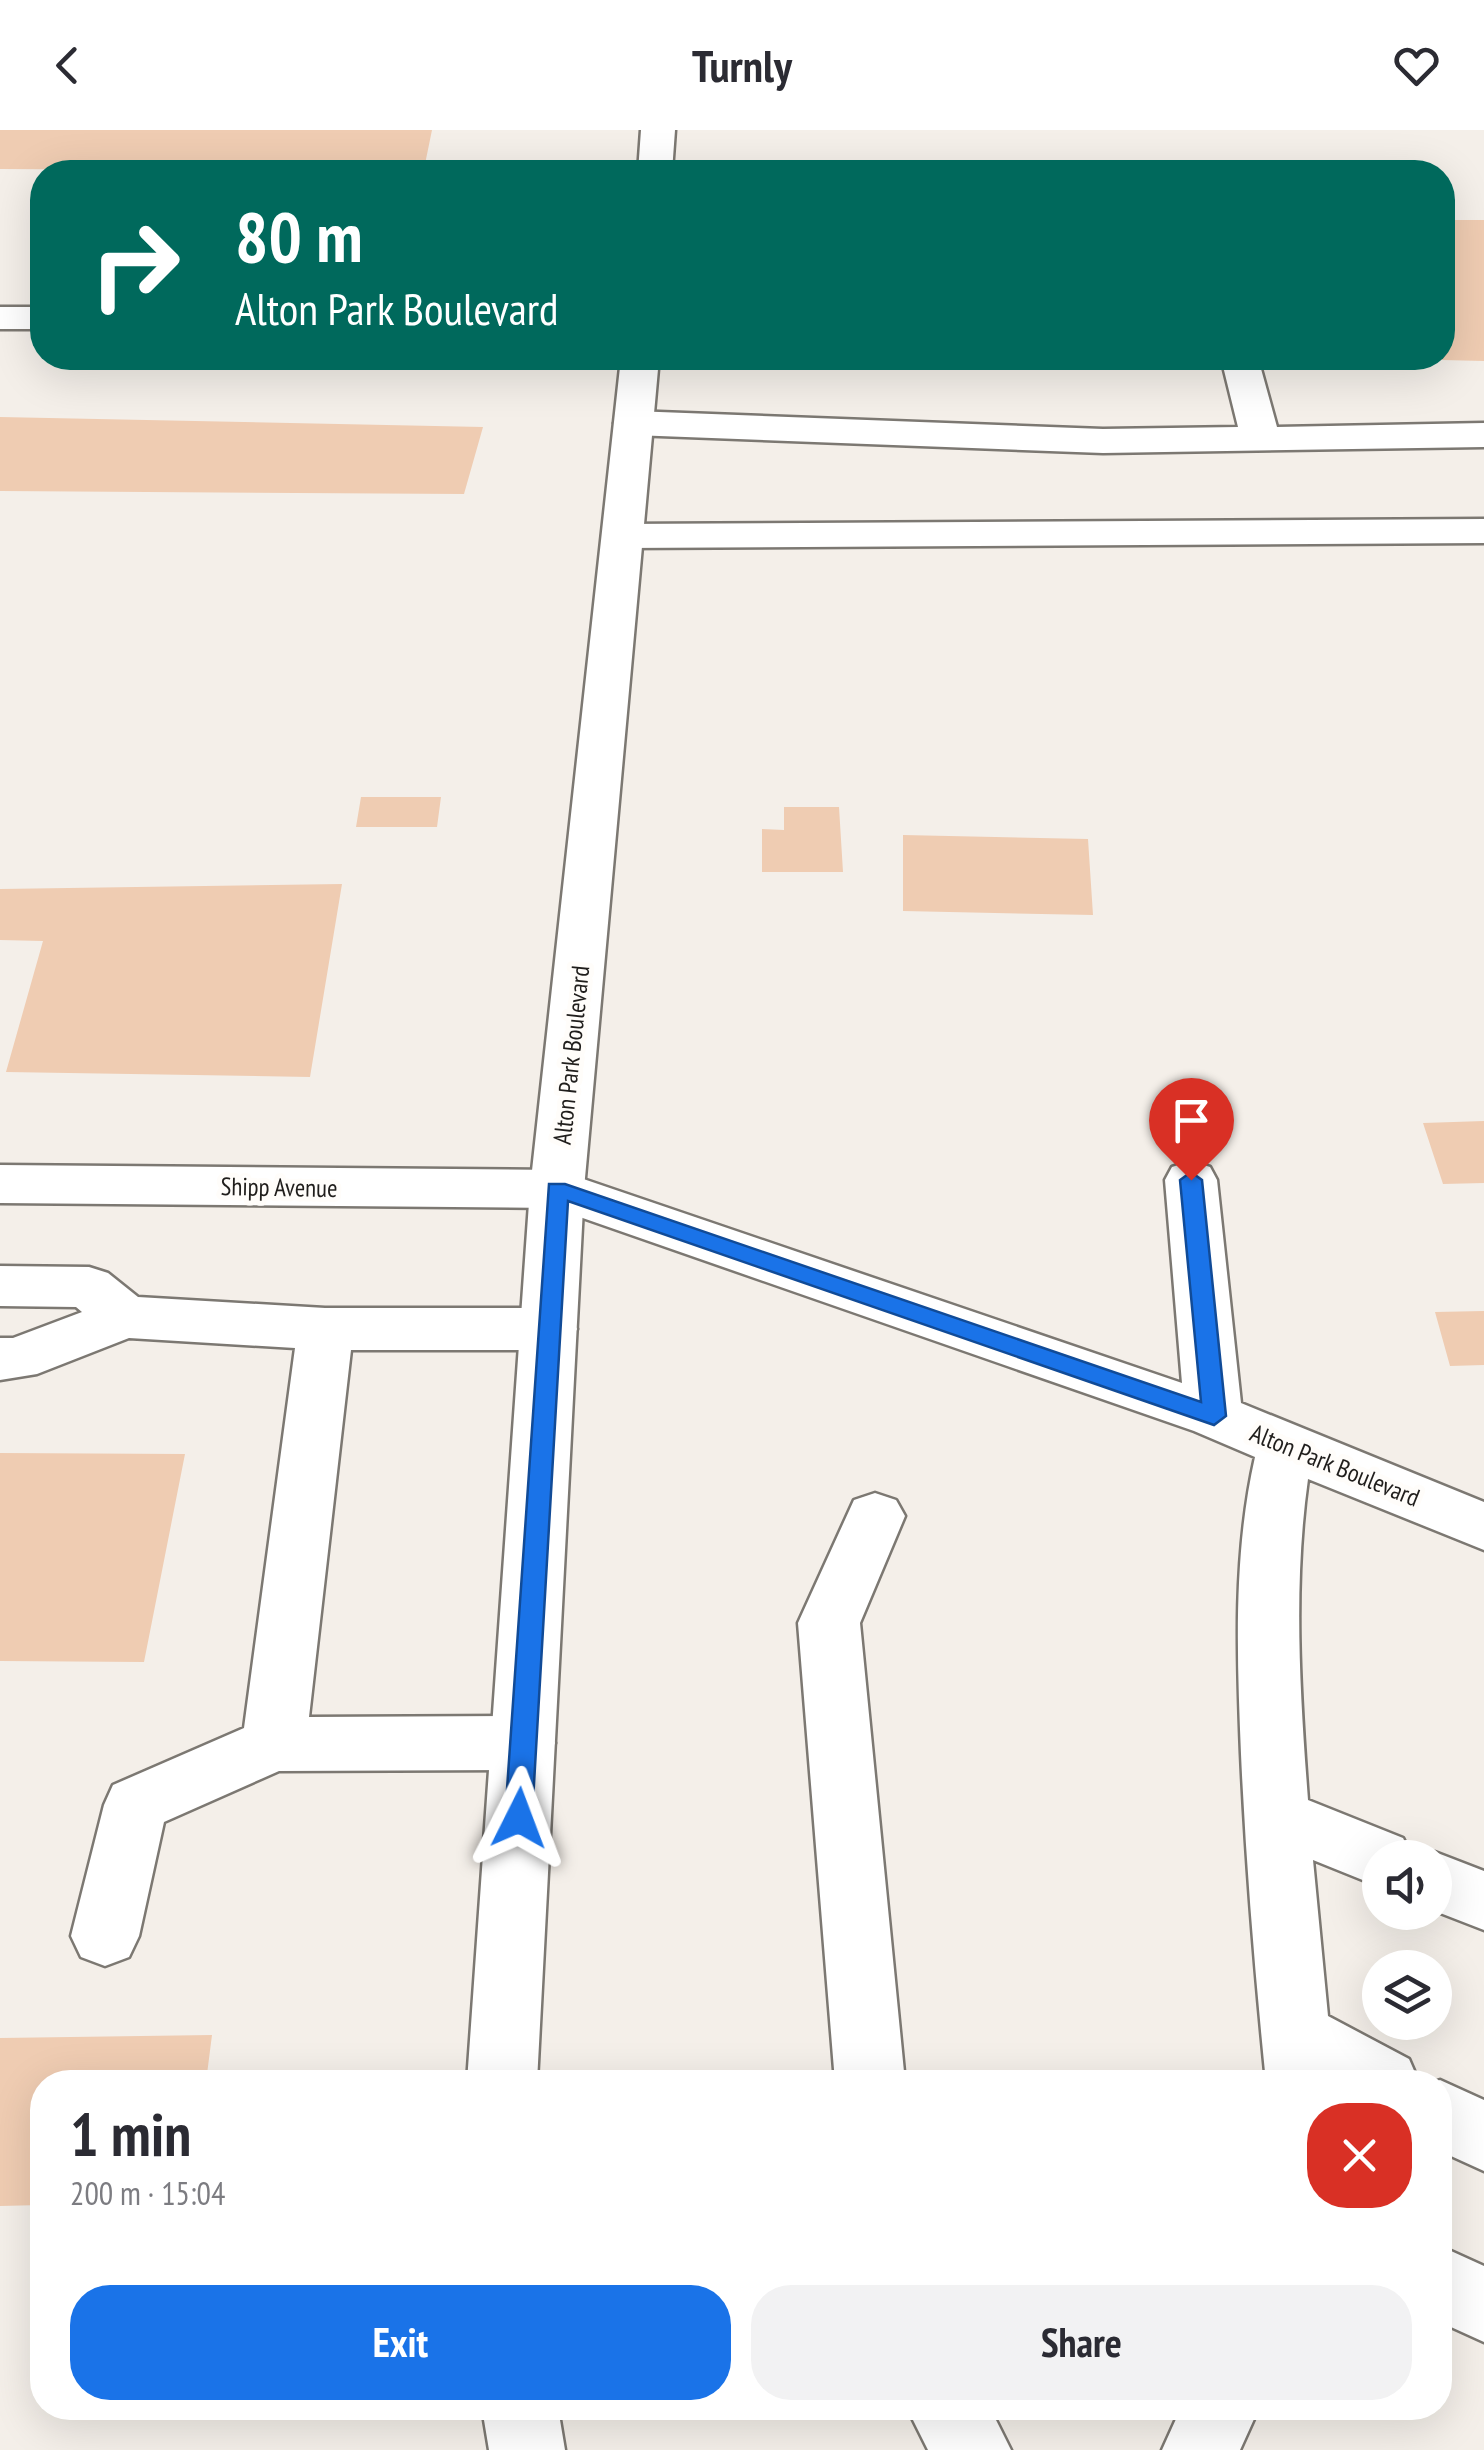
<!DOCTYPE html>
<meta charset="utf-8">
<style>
body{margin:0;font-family:"PT Sans Narrow",sans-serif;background:#f2f2f3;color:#2b2b33;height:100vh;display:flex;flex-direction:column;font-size:38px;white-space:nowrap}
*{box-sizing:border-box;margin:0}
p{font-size:32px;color:#7c7c81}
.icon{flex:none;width:55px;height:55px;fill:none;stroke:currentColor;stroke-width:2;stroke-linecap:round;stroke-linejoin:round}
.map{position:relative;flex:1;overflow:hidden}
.drawer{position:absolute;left:30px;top:1940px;width:1422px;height:350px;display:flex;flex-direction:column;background:#fff;border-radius:40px;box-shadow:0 10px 40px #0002}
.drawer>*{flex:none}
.banner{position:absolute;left:30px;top:30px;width:1425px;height:210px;border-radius:40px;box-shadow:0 10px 40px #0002;background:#00695c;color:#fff;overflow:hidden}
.tools{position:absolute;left:1362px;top:1710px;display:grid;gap:20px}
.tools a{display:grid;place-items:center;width:90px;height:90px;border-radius:50%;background:#fff;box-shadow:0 10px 40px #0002;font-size:50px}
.pin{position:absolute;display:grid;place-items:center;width:85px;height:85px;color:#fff;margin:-102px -42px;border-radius:50% 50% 50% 0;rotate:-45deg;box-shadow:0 0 10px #0007}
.pin .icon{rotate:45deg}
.me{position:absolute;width:110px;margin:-55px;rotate:3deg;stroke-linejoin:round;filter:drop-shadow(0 0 8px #0008)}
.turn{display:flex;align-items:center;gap:35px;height:210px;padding:0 40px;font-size:45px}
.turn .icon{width:130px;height:130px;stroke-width:2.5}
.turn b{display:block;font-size:70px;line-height:85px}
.round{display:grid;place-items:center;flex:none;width:105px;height:105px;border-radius:40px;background:#f2f2f3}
.headline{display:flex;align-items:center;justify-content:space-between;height:170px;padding:0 40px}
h1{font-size:60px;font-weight:700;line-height:75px}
.action{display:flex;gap:20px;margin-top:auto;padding:20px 40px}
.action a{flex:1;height:115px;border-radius:40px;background:#1a73e8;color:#fff;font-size:40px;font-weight:700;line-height:115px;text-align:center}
.action a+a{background:#f2f2f3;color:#2b2b33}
header{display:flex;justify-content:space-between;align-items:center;height:130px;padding:0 40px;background:#fff;font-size:45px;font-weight:700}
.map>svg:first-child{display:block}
.building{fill:#efccb2}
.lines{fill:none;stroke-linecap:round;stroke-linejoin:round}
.minor-casing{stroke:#7c7872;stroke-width:5}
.major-casing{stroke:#7c7872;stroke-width:5}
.minor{fill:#fff;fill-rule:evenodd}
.major{fill:#fff;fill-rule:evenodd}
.route{fill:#1a73e8;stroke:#114b97;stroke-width:2.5}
.labels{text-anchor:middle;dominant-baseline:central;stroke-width:10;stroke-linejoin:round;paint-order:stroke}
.street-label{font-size:25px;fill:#201e1c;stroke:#fffdfa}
</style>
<header><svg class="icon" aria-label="back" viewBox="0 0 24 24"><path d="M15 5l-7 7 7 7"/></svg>Turnly<svg class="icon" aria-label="heart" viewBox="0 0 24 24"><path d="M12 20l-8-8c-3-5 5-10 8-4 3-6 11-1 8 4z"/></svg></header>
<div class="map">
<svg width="1484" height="2320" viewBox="0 0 1484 2320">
<rect width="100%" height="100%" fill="#f4efe9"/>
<path class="building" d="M 0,0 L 432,0 L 424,39 L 491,39 L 491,42 L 0,39 Z
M 1442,90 L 1484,90 L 1484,231 L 1442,230 Z
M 0,287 L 483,297 L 464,364 L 0,361 Z
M 361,667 L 441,667 L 437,697 L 356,697 Z
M 784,677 L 839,677 L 843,742 L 762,742 L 762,699 L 784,700 Z
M 903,705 L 1088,709 L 1093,785 L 903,781 Z
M 342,754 L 310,947 L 6,942 L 43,811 L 0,810 L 0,759 Z
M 1484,991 L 1484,1053 L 1443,1054 L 1423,993 Z
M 1484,1181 L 1484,1235 L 1450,1236 L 1435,1182 Z
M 0,1323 L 185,1324 L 144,1532 L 0,1531 Z
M 212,1905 L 206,1952 L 42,1952 L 42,2075 L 0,2076 L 0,1908 Z"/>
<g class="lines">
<defs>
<path id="minor" d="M 0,177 L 42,177 L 42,199 L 0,199 Z
M 1221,228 L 1258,228 L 1277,297 L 1484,293 L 1484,317 L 1103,323 L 633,305 L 619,301 L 614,293 L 619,285 L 633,281 L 1103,299 L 1238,297 Z
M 1484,389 L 1484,413 L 622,418 L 608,415 L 602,406 L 608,397 L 622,394 Z
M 1191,1031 L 1210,1037 L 1217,1050 L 1241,1273 L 1484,1372 L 1484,1420 L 1308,1349 C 1293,1455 1300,1563 1308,1670 L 1403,1708 L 1413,1728 L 1380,1728 L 1380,1757 L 1313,1730 L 1328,1886 L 1409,1929 L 1419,1952 L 1266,1952 C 1255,1843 1246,1734 1241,1624 C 1237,1525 1233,1424 1255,1327 L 1194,1301 L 554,1078 L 0,1073 L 0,1035 L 557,1040 L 1182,1253 L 1165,1050 L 1172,1037 Z
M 0,1136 L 89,1137 L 108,1143 L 138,1167 L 325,1178 L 549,1178 L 569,1184 L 577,1199 L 569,1214 L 549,1220 L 351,1220 L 309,1587 L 523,1586 L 545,1594 L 555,1613 L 545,1632 L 523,1640 L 279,1641 L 164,1692 L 139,1806 L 129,1827 L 105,1836 L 81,1827 L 71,1806 L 104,1675 L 113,1655 L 244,1598 L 295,1218 L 129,1208 L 37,1244 L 0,1250 L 0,1208 L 13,1208 L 82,1182 L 76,1177 L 0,1176 Z
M 875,1363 L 896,1370 L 905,1386 L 860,1493 L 905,1952 L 835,1952 L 798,1493 L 854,1370 Z
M 1435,1722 L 1484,1741 L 1484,1800 L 1435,1781 L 1435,1728 L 1420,1728 Z
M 1440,1950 L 1484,1970 L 1484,2041 L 1440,2021 L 1440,1952 L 1434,1952 Z
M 1440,2116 L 1484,2136 L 1484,2212 L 1440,2192 Z
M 907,2278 L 990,2278 L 1011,2320 L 928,2320 Z
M 1181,2278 L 1259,2278 L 1240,2320 L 1162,2320 Z"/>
<path id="major" d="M 641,0 L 675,0 L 672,42 L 638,42 Z
M 621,228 L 659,228 L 584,1059 L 537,1952 L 467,1952 L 530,1059 Z
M 482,2278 L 558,2278 L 565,2320 L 489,2320 Z"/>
</defs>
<use href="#minor" class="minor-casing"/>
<use href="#major" class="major-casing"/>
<use href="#minor" class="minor"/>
<use href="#major" class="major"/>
</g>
<path class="route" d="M 1191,1042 L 1202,1050 L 1226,1286 L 1214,1295 L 568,1071 L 532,1688 L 528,1697 L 519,1700 L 509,1697 L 505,1688 L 549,1054 L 565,1054 L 1201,1272 L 1180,1050 Z"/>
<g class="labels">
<g class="street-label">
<text transform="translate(571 925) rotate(-84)">Alton Park Boulevard</text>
<text transform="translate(279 1057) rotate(1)">Shipp Avenue</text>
<text transform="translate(1335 1335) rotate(22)">Alton Park Boulevard</text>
</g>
</g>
</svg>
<div class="tools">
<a><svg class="icon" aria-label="sound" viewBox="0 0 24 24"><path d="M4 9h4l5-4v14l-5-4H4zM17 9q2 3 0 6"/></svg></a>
<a><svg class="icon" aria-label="layers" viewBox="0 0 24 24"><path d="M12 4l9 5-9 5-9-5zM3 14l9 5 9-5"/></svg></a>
</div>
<div class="pin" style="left:1191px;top:1050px;background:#d93025"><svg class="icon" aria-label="arrive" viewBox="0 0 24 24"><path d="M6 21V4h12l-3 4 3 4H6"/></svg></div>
<svg class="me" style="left:519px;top:1688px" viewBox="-20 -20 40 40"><path d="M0-17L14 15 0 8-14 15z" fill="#1a73e8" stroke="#fff" stroke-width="4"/></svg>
<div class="banner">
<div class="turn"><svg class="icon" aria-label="right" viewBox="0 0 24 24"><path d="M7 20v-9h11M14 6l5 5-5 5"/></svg><div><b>80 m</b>Alton Park Boulevard</div></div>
</div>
<section class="drawer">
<div class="headline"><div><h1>1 min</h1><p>200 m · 15:04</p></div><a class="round" style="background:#d93025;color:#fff"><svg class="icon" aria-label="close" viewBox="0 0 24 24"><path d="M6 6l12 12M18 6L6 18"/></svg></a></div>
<div class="action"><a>Exit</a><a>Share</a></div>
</section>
</div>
